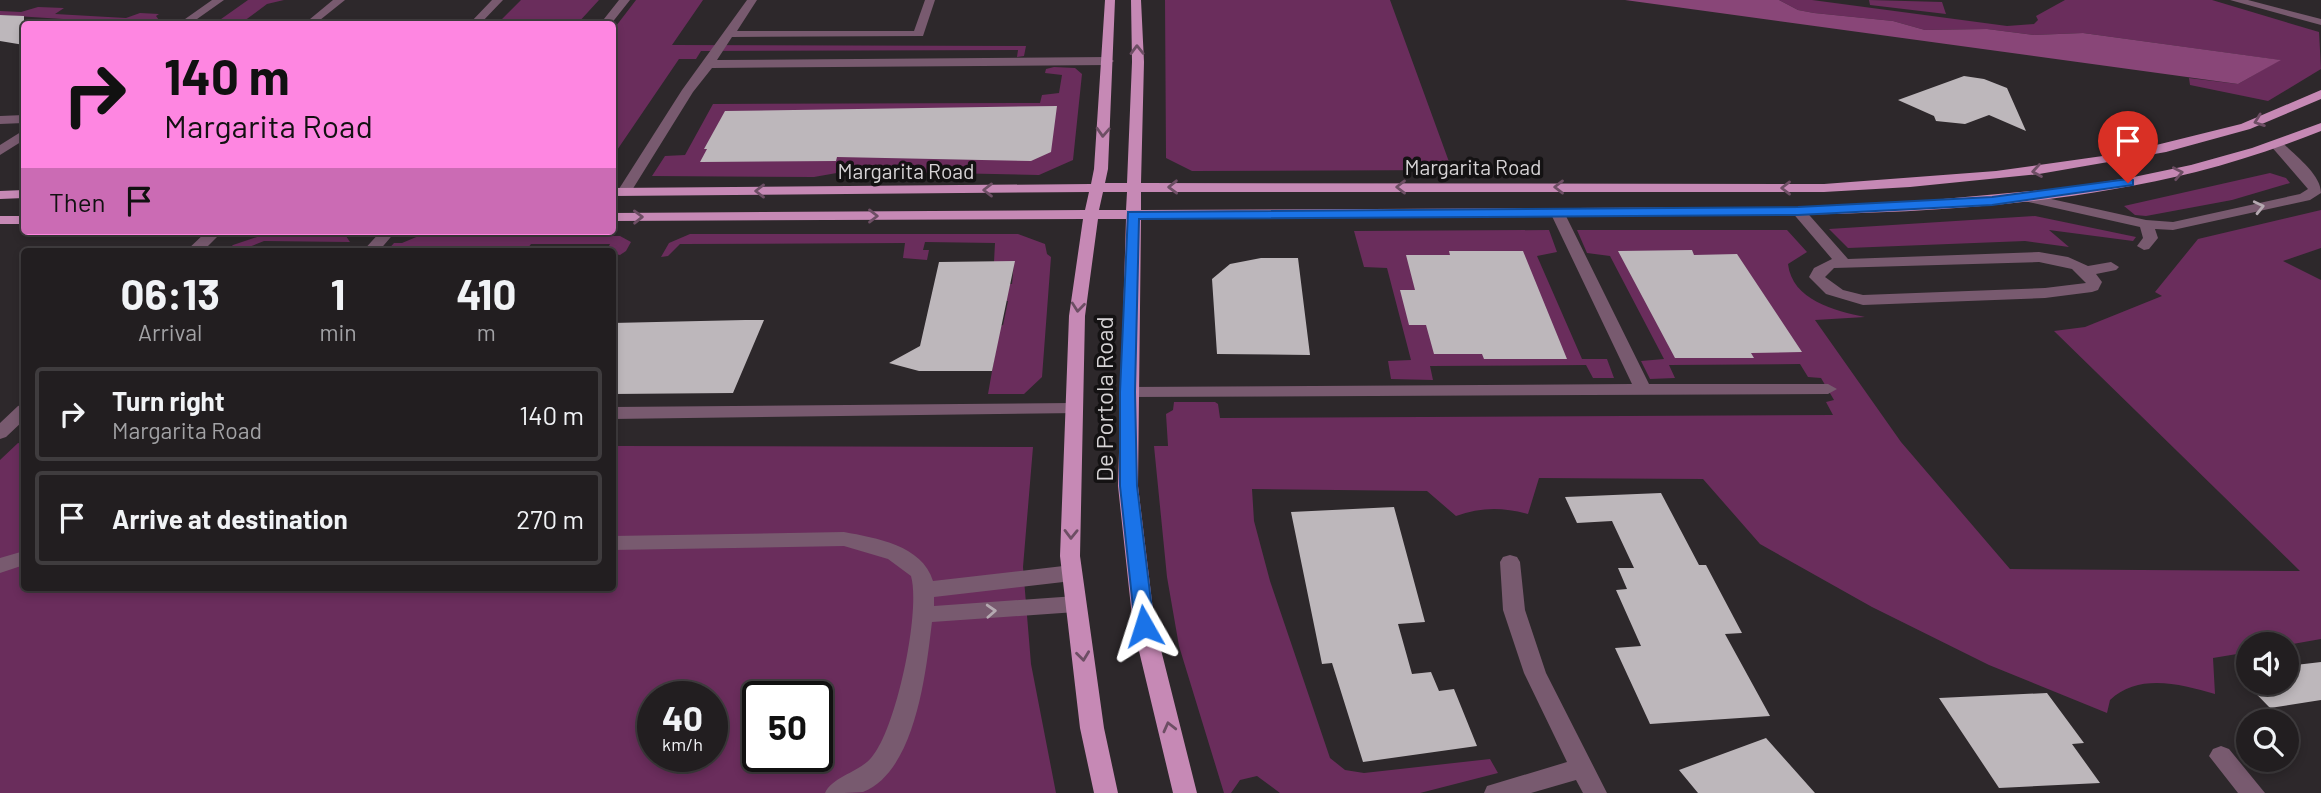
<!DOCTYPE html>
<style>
body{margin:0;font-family:Barlow,sans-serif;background:#2e2b2d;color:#f1f3f6;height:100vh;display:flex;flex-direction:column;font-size:26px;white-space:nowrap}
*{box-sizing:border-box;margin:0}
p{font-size:23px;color:#a2a2a5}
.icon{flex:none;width:38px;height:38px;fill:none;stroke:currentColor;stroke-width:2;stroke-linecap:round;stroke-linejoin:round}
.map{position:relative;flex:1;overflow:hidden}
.details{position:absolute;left:21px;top:248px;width:595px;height:343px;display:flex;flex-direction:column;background:#221e20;border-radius:7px;box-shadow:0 4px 10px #0003,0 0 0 2px #3f3c3e}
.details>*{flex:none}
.top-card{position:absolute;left:21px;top:21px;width:595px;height:214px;border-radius:7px;box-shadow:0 4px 10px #0003,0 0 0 2px #3f3c3e;background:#fe86e1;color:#111;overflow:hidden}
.tools{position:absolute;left:2236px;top:632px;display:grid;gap:14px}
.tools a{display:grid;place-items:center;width:63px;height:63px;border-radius:50%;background:#221e20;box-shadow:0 4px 10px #0003,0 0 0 2px #3f3c3e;font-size:35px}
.speed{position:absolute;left:637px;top:681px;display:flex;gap:14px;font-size:35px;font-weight:700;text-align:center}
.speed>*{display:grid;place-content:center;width:91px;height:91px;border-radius:50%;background:#221e20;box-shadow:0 4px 10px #0003,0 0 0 2px #3f3c3e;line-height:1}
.speed small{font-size:18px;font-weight:400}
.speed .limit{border:4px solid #111;border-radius:10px;background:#fff;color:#111}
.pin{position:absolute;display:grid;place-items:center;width:60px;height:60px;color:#fff;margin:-72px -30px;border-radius:50% 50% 50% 0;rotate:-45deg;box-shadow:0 0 7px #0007}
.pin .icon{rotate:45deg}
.me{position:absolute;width:77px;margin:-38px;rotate:354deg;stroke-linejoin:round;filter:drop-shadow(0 0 5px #0008)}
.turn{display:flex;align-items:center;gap:24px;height:147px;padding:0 28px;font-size:32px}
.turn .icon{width:91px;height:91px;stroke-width:2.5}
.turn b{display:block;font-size:49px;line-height:60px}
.then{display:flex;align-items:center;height:66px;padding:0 28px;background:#0003;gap:14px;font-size:26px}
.eta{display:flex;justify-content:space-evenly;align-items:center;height:119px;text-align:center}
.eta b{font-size:42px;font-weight:700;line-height:49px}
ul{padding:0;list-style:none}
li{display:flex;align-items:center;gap:21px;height:94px;margin:0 14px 10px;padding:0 14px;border:4px solid #3f3c3e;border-radius:7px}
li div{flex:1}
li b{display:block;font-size:26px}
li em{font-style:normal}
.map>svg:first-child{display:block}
.green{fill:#6a2d5c;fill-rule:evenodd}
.forest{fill:#894678}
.building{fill:#bdb7bb}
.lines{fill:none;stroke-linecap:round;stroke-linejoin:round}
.minor{fill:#785a6f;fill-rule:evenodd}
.major{fill:#c689b5;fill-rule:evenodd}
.oneway{stroke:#6d4e64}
.oneway2{stroke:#b5a9b1}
.route{fill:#1a73e8;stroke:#114b97;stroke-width:2}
.labels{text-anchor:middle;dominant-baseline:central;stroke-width:7;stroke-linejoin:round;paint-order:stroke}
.far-street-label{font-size:21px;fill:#d6d3d5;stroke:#141213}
.street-label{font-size:24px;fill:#d6d3d5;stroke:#141213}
</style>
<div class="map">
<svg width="2321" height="793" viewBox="0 0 2321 793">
<rect width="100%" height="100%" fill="#2d282b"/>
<path class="green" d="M 248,0 L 284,0 L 267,4 L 240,24 L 244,24 L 214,24 Z
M 521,0 L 599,0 L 577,24 L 497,24 Z
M 636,0 L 703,0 L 672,45 L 1026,46 L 1024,56 L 1017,57 L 1018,50 L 701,51 L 696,59 L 679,59 L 613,156 L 613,30 Z
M 1165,0 L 1390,0 L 1452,170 L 1192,171 L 1166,158 Z
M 1779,0 L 1812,0 L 2007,26 L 2034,24 L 2038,20 L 2036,16 L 2065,0 L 2212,0 L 2319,32 L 2321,69 L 2268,101 L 2190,85 L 2189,78 L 2238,84 L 2280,60 L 2083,33 L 2034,35 L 1987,29 L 1925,30 L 1893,21 L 1814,13 L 1798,10 Z
M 1869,0 L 1942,2 L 1946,14 L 1870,5 Z
M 38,7 L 64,8 L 55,14 L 126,18 L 140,13 L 159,14 L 156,16 L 159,20 L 152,24 L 141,24 L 0,15 L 0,11 L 21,12 Z
M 1054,67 L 1075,68 L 1082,74 L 1073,160 L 1039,175 L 848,171 L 814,177 L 652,176 L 665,156 L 685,155 L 713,104 L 1040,103 L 1042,95 L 1059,93 L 1062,75 L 1045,73 L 1046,69 Z
M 2270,173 L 2286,178 L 2290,183 L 2232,200 L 2146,216 L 2135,215 L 2124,206 Z
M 2321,210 L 2321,248 L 2283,261 L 2321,280 L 2321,639 L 2287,645 L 2249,644 L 2249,652 L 2213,658 L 2215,694 C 2180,684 2139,673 2110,700 L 2107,713 L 1989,665 L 1872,607 L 1760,544 L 1703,479 L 1539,478 L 1528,514 C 1503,507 1480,507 1456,516 L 1427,491 L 1252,489 L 1254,521 L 1270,581 L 1330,758 L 1345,770 L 1364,773 L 1490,759 L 1498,773 L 1420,793 L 1280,793 L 1257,776 L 1240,780 L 1231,793 L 1224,793 L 1179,646 L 1167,577 L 1154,446 L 1168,446 L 1166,414 L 1173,410 L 1174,402 L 1215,402 L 1218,404 L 1220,418 L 1833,415 L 1826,402 L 1834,400 L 1821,378 L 1808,377 L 1800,364 L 1669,365 L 1675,378 L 1650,379 L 1641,361 L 1664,359 L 1610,256 L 1587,253 L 1577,230 L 1787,230 L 1807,252 L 1788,264 C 1792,300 1835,311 1865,317 L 1815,320 L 1901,442 L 2010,569 L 2300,571 L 2054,331 L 2085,327 L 2162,296 L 2155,292 L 2198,239 Z
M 2035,216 L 2136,237 L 2133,241 L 2049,230 L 2069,247 L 2025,241 L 1848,248 L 1829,229 Z
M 1549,230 L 1557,252 L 1537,256 L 1582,359 L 1607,359 L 1614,378 L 1593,378 L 1586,365 L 1430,366 L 1433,380 L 1391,379 L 1388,361 L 1411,360 L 1387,268 L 1364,267 L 1354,231 Z
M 690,234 L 1018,234 L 1045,244 L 1047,254 L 1051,257 L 1042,377 L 1024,394 L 988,394 L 1000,326 L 1003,325 L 1008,301 L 1003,301 L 1006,284 L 1012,284 L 1014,262 L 994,262 L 995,243 L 925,242 L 923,250 L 929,250 L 927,260 L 903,258 L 905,243 L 680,244 L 668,256 L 661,257 L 669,243 Z
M 421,235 L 620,236 L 631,242 L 626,251 L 620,255 L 606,252 L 610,244 L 531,244 L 525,252 L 386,252 L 394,243 L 402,243 Z
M 260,236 L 346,236 L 350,242 L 264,241 L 237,252 L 225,252 L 233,245 Z
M 18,443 L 24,444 L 24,588 L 612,588 L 613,446 L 1033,447 L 1023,567 L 1031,664 L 1056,793 L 0,793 L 0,460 ZM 653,696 L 712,696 L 712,756 L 653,756 ZM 758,696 L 817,696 L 817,756 L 758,756 Z"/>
<path class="forest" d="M 1625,0 L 1779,0 L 1798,10 L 1814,13 L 1893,21 L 1925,30 L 1987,29 L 2034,35 L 2083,33 L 2281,60 L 2238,84 Z"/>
<path class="building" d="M 0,15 L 24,16 L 24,45 L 0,41 Z
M 1964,76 L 1984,79 L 2007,88 L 2026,131 L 1989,115 L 1965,124 L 1936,121 L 1934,116 L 1898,100 Z
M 1057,106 L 1051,152 L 1031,161 L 837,157 L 836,161 L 700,162 L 707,149 L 704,149 L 725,111 Z
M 1692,250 L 1694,255 L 1737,254 L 1802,352 L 1751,353 L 1754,358 L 1675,358 L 1618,251 Z
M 1449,251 L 1523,251 L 1567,359 L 1484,359 L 1482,354 L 1434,354 L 1426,325 L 1409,325 L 1400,290 L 1415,290 L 1406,255 L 1450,255 Z
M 1261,258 L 1298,258 L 1310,355 L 1217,354 L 1212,279 L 1230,264 Z
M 1015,261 L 992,371 L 919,371 L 889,363 L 920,346 L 939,262 Z
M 745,320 L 764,320 L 733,393 L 612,394 L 612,323 Z
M 1661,493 L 1699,565 L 1706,565 L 1742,633 L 1725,634 L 1770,716 L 1650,724 L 1615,648 L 1641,646 L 1616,590 L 1627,589 L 1618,568 L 1634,568 L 1612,521 L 1577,523 L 1565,497 Z
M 1394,507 L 1425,622 L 1398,624 L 1412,674 L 1431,672 L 1439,691 L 1454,689 L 1477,746 L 1363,762 L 1332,663 L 1322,664 L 1291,512 Z
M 2321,662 L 2321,700 L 2270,708 L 2236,673 L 2249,672 L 2249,682 L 2287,682 L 2287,666 Z
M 2047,693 L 2084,743 L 2072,744 L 2100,783 L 1999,788 L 1939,698 Z
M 1766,738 L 1815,793 L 1698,793 L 1679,770 Z"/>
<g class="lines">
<path class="minor" d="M 212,0 L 224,0 L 190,24 L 178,24 Z
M 333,0 L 345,0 L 315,24 L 304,24 Z
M 492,0 L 503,0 L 480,24 L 469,24 Z
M 619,0 L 630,0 L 611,24 L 600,24 Z
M 747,0 L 757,0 L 737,31 L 914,31 L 925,0 L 935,0 L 923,36 L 732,37 L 717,60 L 1108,57 L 1114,61 L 1108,65 L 712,68 L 693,92 L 629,195 L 619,195 L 617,192 L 682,90 Z
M 2230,0 L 2248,0 L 2321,19 L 2321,25 Z
M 24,115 L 24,123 L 0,124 L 0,116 Z
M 24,130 L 24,140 L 0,155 L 0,145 Z
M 2277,141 L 2282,142 C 2294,155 2321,174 2321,193 L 2310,200 L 2173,230 L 2155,229 L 2158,238 L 2149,249 L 2144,250 L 2137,246 L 2143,238 L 2140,227 L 2024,201 L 2017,197 L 2024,193 L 2146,220 L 2173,222 L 2300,194 L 2308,189 L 2270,145 Z
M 1798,207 L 1803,208 L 1848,259 L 2039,252 L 2068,257 L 2088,266 L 2111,262 L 2119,267 L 2116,270 L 2096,274 L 2102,282 L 2098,290 L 2092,292 L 2045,298 L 1863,305 L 1826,294 L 1809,277 L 1814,268 L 1832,259 L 1791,211 ZM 2039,262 L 2072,269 L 2086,283 L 2045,288 L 1863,295 L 1843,290 L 1825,277 L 1834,268 Z
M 1557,208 L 1564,212 L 1649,384 L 1828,384 L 1837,389 L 1828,394 L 1128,397 L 1119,392 L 1128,387 L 1632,384 L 1550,212 Z
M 207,231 L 223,231 L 202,252 L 185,252 Z
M 381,231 L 396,231 L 378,252 L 362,252 Z
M 1073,403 L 1082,409 L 1079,413 L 612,419 L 612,407 Z
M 24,404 L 24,420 L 6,437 L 0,439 L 0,423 L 18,406 Z
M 844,532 C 876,538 922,545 933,581 L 1072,565 L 1079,568 L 1082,573 L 1079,578 L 1072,581 L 934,597 L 934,606 L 1076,596 L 1083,598 L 1086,604 L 1083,610 L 1076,612 L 932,622 C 926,671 916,771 863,792 C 852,793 836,793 825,793 C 832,777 859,772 871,758 C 896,731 921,611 911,576 L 888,559 L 844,546 L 612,550 L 612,536 Z
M 24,551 L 24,565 L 0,573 L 0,558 Z
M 1510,555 L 1517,557 L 1520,562 L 1525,610 L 1546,673 L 1607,793 L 1583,793 L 1576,780 L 1531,793 L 1484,793 L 1487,786 L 1567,762 L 1524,673 L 1503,610 L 1500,562 L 1503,557 Z
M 2221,746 L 2229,749 L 2265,793 L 2238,793 L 2209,756 L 2213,749 Z"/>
<path class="major" d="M 1105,0 L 1115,0 L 1108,169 L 1105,183 L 1127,183 L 1132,62 L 1131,0 L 1141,0 L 1144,62 L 1141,183 L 1824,184 L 1996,171 L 2124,153 L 2241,124 L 2321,90 L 2321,99 L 2250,129 L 2166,152 L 2039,174 L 1910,187 L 1824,192 L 1141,192 L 1141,210 L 1798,207 L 1932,200 L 2064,188 L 2129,178 L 2191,165 L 2252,148 L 2321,123 L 2321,131 C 2280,147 2239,161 2196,172 C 2011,218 1814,215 1625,216 C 1463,217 1302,218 1141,219 L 1138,486 L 1155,626 L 1197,793 L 1173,793 L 1133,626 L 1118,486 L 1126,219 L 1098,219 L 1085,316 L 1080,556 L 1104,728 L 1118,793 L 1094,793 L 1080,728 L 1060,556 L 1069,316 L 1083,219 L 612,221 L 612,213 L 1085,210 L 1089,192 L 612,196 L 612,188 L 1091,184 L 1094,169 ZM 1103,192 L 1127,192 L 1126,210 L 1099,210 Z
M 24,190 L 24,198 L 0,199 L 0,191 Z
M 0,216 L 24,216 L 24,224 L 0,224 Z"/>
</g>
<defs><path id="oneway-chevron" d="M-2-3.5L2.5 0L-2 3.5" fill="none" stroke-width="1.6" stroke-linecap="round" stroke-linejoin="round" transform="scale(1.75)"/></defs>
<g class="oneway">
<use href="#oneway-chevron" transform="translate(1137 50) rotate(-91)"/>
<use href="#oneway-chevron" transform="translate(2259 121) rotate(160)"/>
<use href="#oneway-chevron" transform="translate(1103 132) rotate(93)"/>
<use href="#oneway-chevron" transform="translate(2037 171) rotate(171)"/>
<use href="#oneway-chevron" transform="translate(2178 173) rotate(-11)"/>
<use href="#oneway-chevron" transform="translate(1173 187) rotate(179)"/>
<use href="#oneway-chevron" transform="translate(1401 187) rotate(-180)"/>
<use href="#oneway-chevron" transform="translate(1559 187) rotate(-180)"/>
<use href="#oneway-chevron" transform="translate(1786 188) rotate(-180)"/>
<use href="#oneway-chevron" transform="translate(988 190) rotate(180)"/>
<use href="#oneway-chevron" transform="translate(760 191) rotate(180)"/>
<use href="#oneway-chevron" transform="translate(873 216)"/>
<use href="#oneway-chevron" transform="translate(638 217) rotate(-1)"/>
<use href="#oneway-chevron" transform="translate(1078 307) rotate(96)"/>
<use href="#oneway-chevron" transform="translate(1071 534) rotate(91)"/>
<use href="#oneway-chevron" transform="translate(1083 656) rotate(83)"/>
<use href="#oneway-chevron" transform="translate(1169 727) rotate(-104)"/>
</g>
<g class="oneway2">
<use href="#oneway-chevron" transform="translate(2259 207) rotate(-13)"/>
<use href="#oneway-chevron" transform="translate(991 611) rotate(-3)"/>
</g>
<path class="route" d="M 2128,179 L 2133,180 L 2133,185 L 1992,205 L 1798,215 L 1139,219 L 1135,392 L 1137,486 L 1154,626 L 1151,631 L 1144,633 L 1137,631 L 1135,626 L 1120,486 L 1120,392 L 1128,212 L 1798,207 L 1992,197 Z"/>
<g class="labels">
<g class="far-street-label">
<text x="1473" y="166">Margarita Road</text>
<text x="906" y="170">Margarita Road</text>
</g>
<g class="street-label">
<text transform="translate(1103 399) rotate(-90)">De Portola Road</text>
</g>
</g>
</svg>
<div class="tools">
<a><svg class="icon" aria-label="sound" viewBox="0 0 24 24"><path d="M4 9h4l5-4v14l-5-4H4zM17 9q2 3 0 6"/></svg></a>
<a><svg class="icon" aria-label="search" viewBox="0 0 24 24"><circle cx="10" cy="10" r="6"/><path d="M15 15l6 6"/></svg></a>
</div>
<div class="speed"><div>40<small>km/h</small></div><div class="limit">50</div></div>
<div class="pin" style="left:2128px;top:183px;background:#d93025"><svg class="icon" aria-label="arrive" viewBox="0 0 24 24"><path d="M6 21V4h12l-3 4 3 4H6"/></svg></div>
<svg class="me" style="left:1144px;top:626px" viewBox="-20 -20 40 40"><path d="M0-17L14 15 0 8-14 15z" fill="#1a73e8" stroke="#fff" stroke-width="4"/></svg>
<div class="top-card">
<div class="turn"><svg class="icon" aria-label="right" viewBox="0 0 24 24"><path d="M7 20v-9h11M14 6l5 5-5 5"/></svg><div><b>140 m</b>Margarita Road</div></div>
<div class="then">Then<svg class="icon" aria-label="arrive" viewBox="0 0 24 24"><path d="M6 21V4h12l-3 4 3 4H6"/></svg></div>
</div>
<section class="details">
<div class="eta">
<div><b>06:13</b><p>Arrival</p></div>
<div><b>1</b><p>min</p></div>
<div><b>410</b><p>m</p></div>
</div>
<ul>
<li><svg class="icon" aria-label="right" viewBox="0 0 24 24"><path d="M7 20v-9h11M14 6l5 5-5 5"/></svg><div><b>Turn right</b><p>Margarita Road</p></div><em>140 m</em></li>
<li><svg class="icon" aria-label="arrive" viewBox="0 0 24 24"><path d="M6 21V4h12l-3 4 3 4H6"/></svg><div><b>Arrive at destination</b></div><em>270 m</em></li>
</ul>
</section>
</div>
